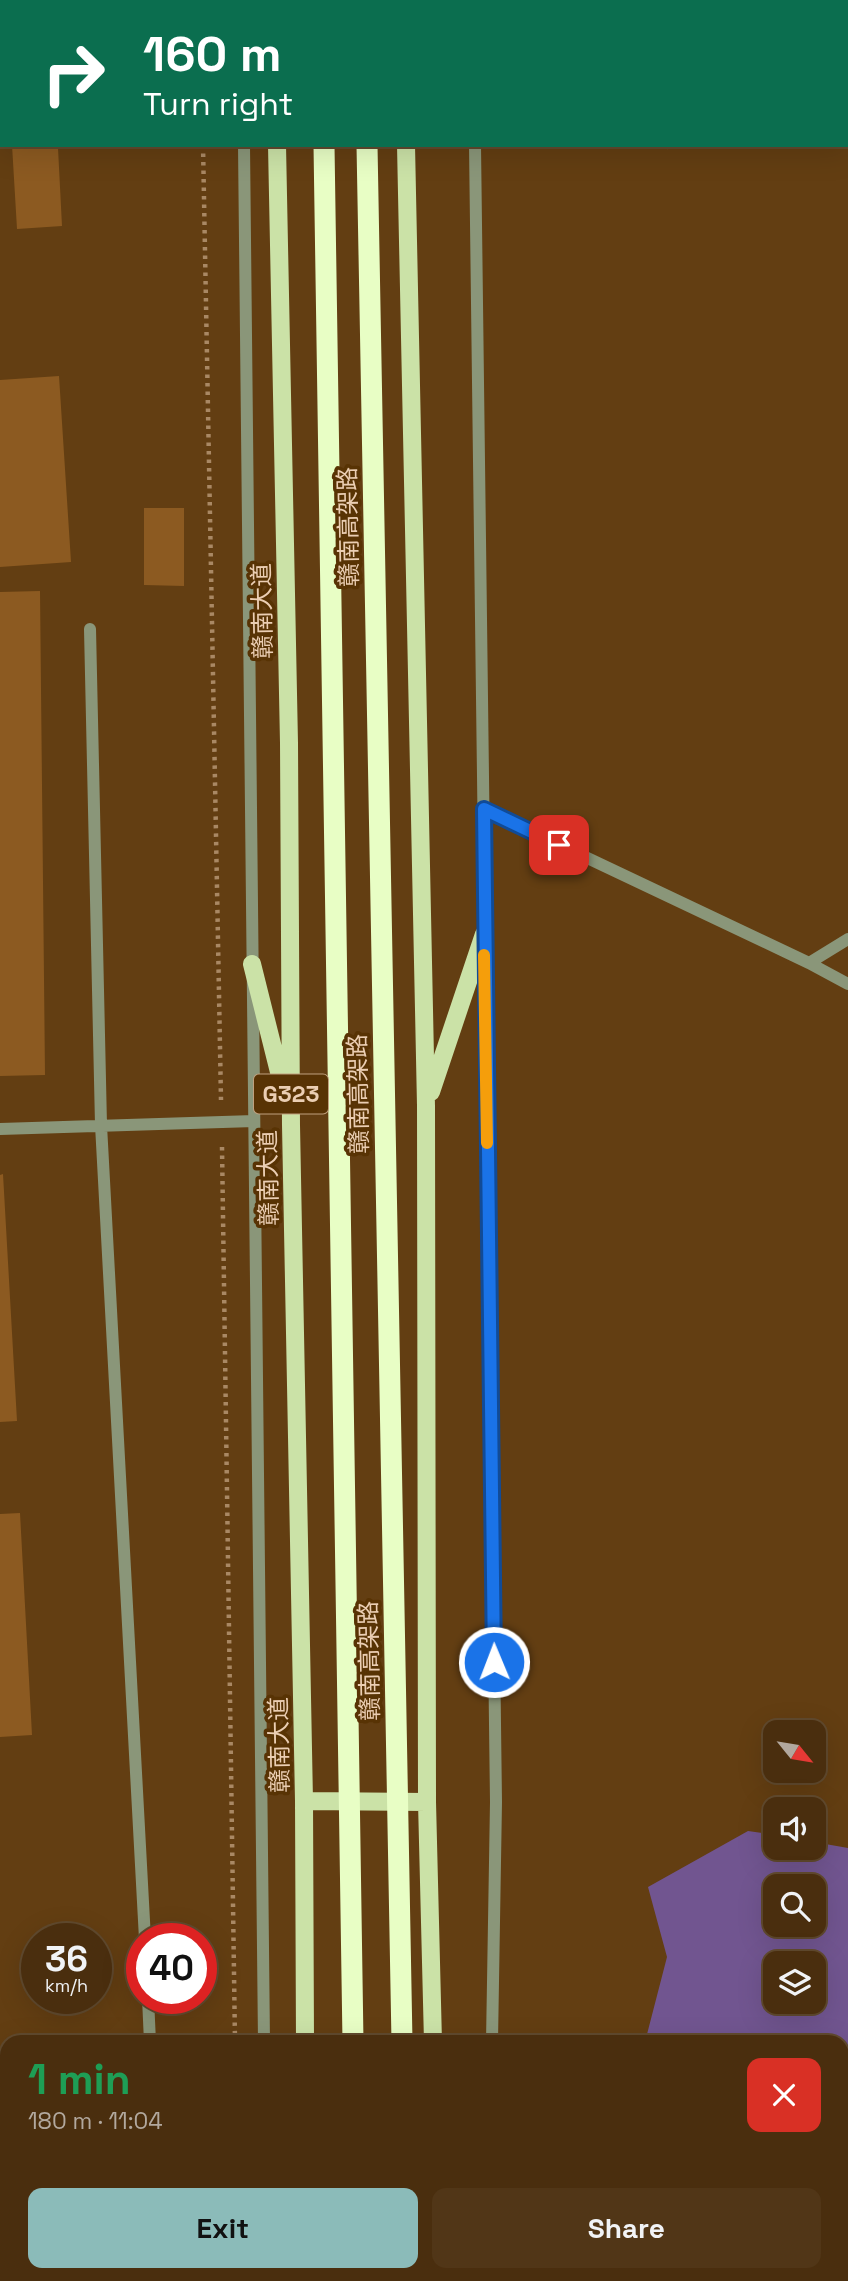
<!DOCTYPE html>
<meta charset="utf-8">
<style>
body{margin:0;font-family:"Space Grotesk","Noto Sans SC",sans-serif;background:#513617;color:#f1f3f6;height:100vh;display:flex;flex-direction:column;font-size:26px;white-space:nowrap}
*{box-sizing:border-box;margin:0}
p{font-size:23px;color:#b2a89e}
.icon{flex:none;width:38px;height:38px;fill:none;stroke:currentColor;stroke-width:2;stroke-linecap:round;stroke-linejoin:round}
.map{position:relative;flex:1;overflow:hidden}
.drawer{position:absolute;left:0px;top:2035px;width:849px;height:247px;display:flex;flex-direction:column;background:#4a2e0e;border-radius:21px 21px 0 0;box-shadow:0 7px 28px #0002,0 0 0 2px #614a2e}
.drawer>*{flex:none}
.guide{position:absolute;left:0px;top:0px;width:849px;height:147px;box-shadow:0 7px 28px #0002,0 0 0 2px #614a2e;background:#0b6e4f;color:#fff;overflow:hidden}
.needle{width:46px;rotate:120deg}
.controls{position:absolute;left:763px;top:1720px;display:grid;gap:14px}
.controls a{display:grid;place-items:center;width:63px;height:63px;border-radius:14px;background:#4a2e0e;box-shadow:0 7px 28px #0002,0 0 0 2px #614a2e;font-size:35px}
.speed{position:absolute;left:21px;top:1923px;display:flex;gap:14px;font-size:35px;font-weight:700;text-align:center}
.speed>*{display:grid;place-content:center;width:91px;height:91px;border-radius:50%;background:#4a2e0e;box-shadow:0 7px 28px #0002,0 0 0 2px #614a2e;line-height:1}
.speed small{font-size:18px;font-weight:400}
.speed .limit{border:10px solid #d22;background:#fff;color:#111}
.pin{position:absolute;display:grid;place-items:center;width:60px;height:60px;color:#fff;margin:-30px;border-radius:14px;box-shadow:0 4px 10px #0006}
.me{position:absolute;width:77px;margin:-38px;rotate:359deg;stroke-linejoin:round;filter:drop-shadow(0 0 5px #0008)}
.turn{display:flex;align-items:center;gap:24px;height:147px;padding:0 28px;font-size:32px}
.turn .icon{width:91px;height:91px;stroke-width:2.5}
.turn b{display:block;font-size:49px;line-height:60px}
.round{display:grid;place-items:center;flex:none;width:74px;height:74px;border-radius:14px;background:#513617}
.head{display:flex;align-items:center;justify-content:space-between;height:119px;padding:0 28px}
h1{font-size:42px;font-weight:700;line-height:52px;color:#1e9e55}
.action{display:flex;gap:14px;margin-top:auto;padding:14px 28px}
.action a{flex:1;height:80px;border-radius:14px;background:#8bbbb9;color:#111;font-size:28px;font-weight:700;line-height:80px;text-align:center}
.action a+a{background:#513617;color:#f1f3f6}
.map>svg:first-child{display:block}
.water{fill:#715590;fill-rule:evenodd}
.building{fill:#8c5a21}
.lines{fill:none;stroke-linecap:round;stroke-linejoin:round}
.path{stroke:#a98864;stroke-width:4.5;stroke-dasharray:3.5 5;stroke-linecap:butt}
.minor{stroke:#8a9679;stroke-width:12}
.major{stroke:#cbe2a7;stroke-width:18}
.highway{stroke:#e8fec5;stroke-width:21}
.highway-bridge{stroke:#e8fec5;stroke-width:21}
.route-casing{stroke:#114b97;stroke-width:18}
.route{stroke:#1a73e8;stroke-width:12}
.slow{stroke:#f59e0b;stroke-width:12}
.labels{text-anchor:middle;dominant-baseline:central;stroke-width:7;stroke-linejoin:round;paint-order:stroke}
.shield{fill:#583304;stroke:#bfa07e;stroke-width:2}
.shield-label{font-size:23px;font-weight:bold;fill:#ebceb3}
.street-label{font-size:24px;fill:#ebceb3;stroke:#583304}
</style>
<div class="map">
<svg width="848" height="2281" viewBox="0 0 848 2281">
<rect width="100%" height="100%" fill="#633e12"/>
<path class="water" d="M 748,1831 L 775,1835 L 775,1848 L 814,1848 L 814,1842 L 848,1848 L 848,2273 L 828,2281 L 664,2281 L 661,2275 L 842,2275 L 842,2042 L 645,2042 L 667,1957 L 648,1887 ZM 775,1886 L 814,1886 L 814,1925 L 775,1925 ZM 775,1964 L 814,1964 L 814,2002 L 775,2002 Z"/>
<path class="building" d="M 12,145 L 65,145 L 65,147 L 58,148 L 62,226 L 17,229 Z
M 59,376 L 71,562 L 0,567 L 0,380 Z
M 144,508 L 184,508 L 184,586 L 144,585 Z
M 40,591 L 45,1075 L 0,1076 L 0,592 Z
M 3,1174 L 17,1421 L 0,1422 L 0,1175 Z
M 20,1513 L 32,1735 L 0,1737 L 0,1514 Z
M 7,2213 L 7,2275 L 29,2275 L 29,2281 L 0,2281 L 0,2214 Z"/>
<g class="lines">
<path class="path" d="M 201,0 L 201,2
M 505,0 L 505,2
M 203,145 L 221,1100
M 668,145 L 671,150
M 222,1147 L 235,2042
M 239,2275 L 239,2281"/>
<path class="minor" d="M 468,0 L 468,2
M 244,2 L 244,0
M 244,145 L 264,2042
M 475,145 L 496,1802 L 492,2042
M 90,629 L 101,1125 L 145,1939
M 484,809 L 809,963 L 848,939
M 809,963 L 848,984
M 0,1129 L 254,1121
M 148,1998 L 150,2042
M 0,2098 L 7,2097
M 153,2275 L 154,2281
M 268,2275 L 268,2281
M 488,2281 L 488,2275"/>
<path class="major" d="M 273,0 L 273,2
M 405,0 L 405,2
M 277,145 L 289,743 L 291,1125 L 304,1801 L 305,2042
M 406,145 L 426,1106 L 427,1802 L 433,2042
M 252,964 L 285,1096
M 431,1092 L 484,934
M 304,1801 L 427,1802
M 305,2275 L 305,2281
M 447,2275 L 448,2281"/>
<path class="highway" d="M 322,0 L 322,2
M 364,0 L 364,2
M 357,2275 L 357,2281
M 406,2275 L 406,2281"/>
<path class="highway-bridge" d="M 324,145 L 353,2042
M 367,145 L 402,2042"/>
</g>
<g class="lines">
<defs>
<path id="route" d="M 494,1662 L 484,809 L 559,845"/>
</defs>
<use href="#route" class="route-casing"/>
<use href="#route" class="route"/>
<path class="slow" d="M 484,955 L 487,1143"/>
</g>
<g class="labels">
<rect class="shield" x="254" y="1074.5" width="74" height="39" rx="5"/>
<g class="shield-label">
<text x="291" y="1094">G323</text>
</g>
<g class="street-label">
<text transform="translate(348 527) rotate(-91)">赣南高架路</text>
<text transform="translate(262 611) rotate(-91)">赣南大道</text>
<text transform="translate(358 1094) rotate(-91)">赣南高架路</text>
<text transform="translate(268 1178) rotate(-91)">赣南大道</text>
<text transform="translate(369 1661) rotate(-91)">赣南高架路</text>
<text transform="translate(279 1745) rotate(-91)">赣南大道</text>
</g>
</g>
</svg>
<div class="controls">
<a><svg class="needle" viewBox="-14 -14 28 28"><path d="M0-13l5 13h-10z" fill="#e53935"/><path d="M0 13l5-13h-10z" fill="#b2a89e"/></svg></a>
<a><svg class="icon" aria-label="sound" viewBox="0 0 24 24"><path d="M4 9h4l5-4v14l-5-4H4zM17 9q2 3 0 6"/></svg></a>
<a><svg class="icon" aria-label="search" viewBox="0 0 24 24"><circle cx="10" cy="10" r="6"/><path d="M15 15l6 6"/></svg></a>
<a><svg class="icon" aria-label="layers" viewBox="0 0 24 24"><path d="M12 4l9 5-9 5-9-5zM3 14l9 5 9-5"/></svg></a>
</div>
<div class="speed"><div>36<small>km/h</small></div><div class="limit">40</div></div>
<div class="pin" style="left:559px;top:845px;background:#d93025"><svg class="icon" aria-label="arrive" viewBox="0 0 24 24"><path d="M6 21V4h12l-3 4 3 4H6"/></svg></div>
<svg class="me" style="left:494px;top:1662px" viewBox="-20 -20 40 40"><circle r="17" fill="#1a73e8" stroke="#fff" stroke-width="3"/><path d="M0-11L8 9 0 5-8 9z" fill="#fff"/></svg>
<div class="guide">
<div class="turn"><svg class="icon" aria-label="right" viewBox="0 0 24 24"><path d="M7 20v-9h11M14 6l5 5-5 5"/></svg><div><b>160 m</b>Turn right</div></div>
</div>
<section class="drawer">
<div class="head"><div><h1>1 min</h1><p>180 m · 11:04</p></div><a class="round" style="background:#d93025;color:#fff"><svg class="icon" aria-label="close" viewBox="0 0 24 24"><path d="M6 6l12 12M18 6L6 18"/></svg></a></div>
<div class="action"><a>Exit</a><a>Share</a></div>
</section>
</div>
